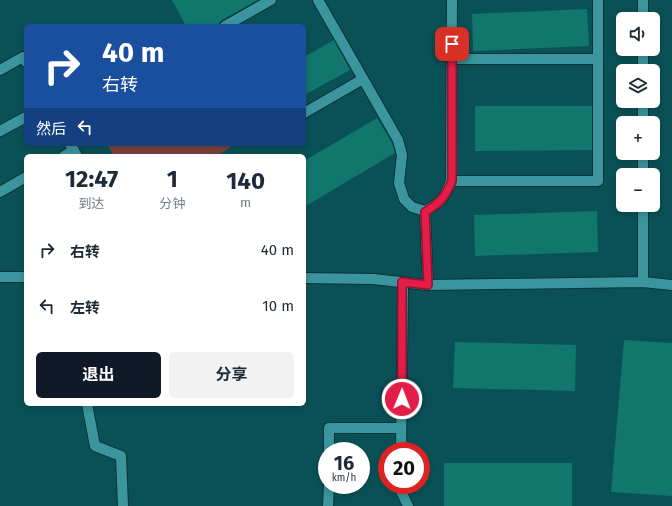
<!DOCTYPE html>
<html lang="zh">
<meta charset="utf-8">
<style>
body{margin:0;font-family:"Fira Sans","Noto Sans SC",sans-serif;background:#f2f2f3;color:#1f2937;height:100vh;display:flex;flex-direction:column;font-size:15px;white-space:nowrap}
*{box-sizing:border-box;margin:0}
p{font-size:13px;color:#747a83}
.icon{flex:none;width:22px;height:22px;fill:none;stroke:currentColor;stroke-width:2;stroke-linecap:round;stroke-linejoin:round}
.map{position:relative;flex:1;overflow:hidden}
.details{position:absolute;left:24px;top:154px;width:282px;height:252px;display:flex;flex-direction:column;background:#fff;border-radius:6px;box-shadow:0 2px 6px #0003}
.details>*{flex:none}
.top-card{position:absolute;left:24px;top:24px;width:282px;height:122px;border-radius:6px;box-shadow:0 2px 6px #0003;background:#1a4fa0;color:#fff;overflow:hidden}
.tools{position:absolute;left:616px;top:12px;display:grid;gap:8px}
.tools a{display:grid;place-items:center;width:44px;height:44px;border-radius:6px;background:#fff;box-shadow:0 2px 6px #0003;font-size:20px}
.speed{position:absolute;left:318px;top:442px;display:flex;gap:8px;font-size:20px;font-weight:700;text-align:center}
.speed>*{display:grid;place-content:center;width:52px;height:52px;border-radius:50%;background:#fff;box-shadow:0 2px 6px #0003;line-height:1}
.speed small{font-size:10px;font-weight:400}
.speed .limit{border:6px solid #d22;background:#fff;color:#111}
.pin{position:absolute;display:grid;place-items:center;width:34px;height:34px;color:#fff;margin:-17px;border-radius:8px;box-shadow:0 2px 6px #0006}
.me{position:absolute;width:44px;margin:-22px;rotate:1deg;stroke-linejoin:round;filter:drop-shadow(0 0 3px #0008)}
.turn{display:flex;align-items:center;gap:14px;height:84px;padding:0 12px;font-size:18px}
.turn .icon{width:52px;height:52px;stroke-width:2.5}
.turn b{display:block;font-size:28px;line-height:34px}
.then{display:flex;align-items:center;height:38px;padding:0 12px;background:#0003;gap:8px;font-size:15px}
.eta{display:flex;justify-content:space-evenly;align-items:center;height:68px;text-align:center}
.eta b{font-size:24px;font-weight:700;line-height:28px}
.primary-button{display:flex;gap:8px;margin-top:auto;padding:8px 12px}
.primary-button a{flex:1;height:46px;border-radius:6px;background:#111827;color:#fff;font-size:16px;font-weight:700;line-height:46px;text-align:center}
.primary-button a+a{background:#f2f2f3;color:#1f2937}
ul{padding:0;list-style:none}
li{display:flex;align-items:center;gap:12px;height:56px;padding:0 12px}
li div{flex:1}
li b{display:block;font-size:15px}
li em{font-style:normal}
.map>svg:first-child{display:block}
.green{fill:#7b403d}
.building{fill:#11766c}
.lines{fill:none;stroke-linecap:round;stroke-linejoin:round}
.minor-casing{stroke:#0d3337;stroke-width:12}
.minor{stroke:#3a959e;stroke-width:10}
.route-casing{stroke:#92132f;stroke-width:10}
.route{stroke:#e11d48;stroke-width:7}
</style>
<div class="map">
<svg width="672" height="506" viewBox="0 0 672 506">
<rect width="100%" height="100%" fill="#0a5157"/>
<path class="green" d="M 107,144 L 229,144 L 231,147 L 216,156 L 114,156 Z"/>
<path class="building" d="M 172,0 L 258,0 L 222,20 L 216,26 L 186,26 Z
M 587,9 L 589,46 L 473,51 L 472,14 Z
M 334,40 L 350,70 L 304,95 L 304,57 Z
M 475,106 L 592,106 L 592,150 L 475,151 Z
M 377,118 L 392,143 L 395,153 L 304,207 L 304,161 Z
M 597,211 L 598,252 L 475,256 L 474,215 Z
M 624,340 L 672,343 L 672,496 L 611,492 Z
M 455,342 L 576,345 L 575,391 L 453,388 Z
M 444,463 L 572,463 L 572,506 L 444,506 Z"/>
<g class="lines">
<defs>
<path id="minor" d="M 318,0 L 398,140 L 402,155 L 399,183 L 404,199 L 412,207 L 425,211 C 441,203 445,197 451,181 L 452,0
M 643,19 L 643,0
M 225,26 L 271,0
M 451,59 L 597,59
M 0,70 L 23,57 L 26,62
M 643,71 L 643,49
M 304,113 L 363,79
M 643,123 L 643,101
M 0,131 L 26,117
M 70,144 L 77,156
M 64,156 L 74,150
M 643,175 L 643,153
M 451,181 L 598,181 L 598,0
M 0,192 L 26,177
M 425,211 L 428,285
M 0,277 L 26,277
M 304,278 L 373,279 L 428,285 L 643,282 L 672,285
M 643,282 L 643,205
M 87,404 L 95,446 L 121,456 L 123,506
M 329,451 L 329,428 L 401,428
M 401,451 L 403,283
M 401,485 L 401,491 L 408,506
M 328,506 L 329,485"/>
</defs>
<use href="#minor" class="minor-casing"/>
<use href="#minor" class="minor"/>
</g>
<g class="lines">
<defs>
<path id="route" d="M 402,399 L 402,282 L 428,285 L 425,212 C 440,203 445,197 452,181 L 452,44"/>
</defs>
<use href="#route" class="route-casing"/>
<use href="#route" class="route"/>
</g>
</svg>
<div class="tools">
<a><svg class="icon" aria-label="sound" viewBox="0 0 24 24"><path d="M4 9h4l5-4v14l-5-4H4zM17 9q2 3 0 6"/></svg></a>
<a><svg class="icon" aria-label="layers" viewBox="0 0 24 24"><path d="M12 4l9 5-9 5-9-5zM3 14l9 5 9-5"/></svg></a>
<a>+</a>
<a>−</a>
</div>
<div class="speed"><div>16<small>km/h</small></div><div class="limit">20</div></div>
<div class="pin" style="left:452px;top:44px;background:#d93025"><svg class="icon" aria-label="arrive" viewBox="0 0 24 24"><path d="M6 21V4h12l-3 4 3 4H6"/></svg></div>
<svg class="me" style="left:402px;top:399px" viewBox="-20 -20 40 40"><circle r="17" fill="#e11d48" stroke="#fff" stroke-width="3"/><path d="M0-11L8 9 0 5-8 9z" fill="#fff"/></svg>
<div class="top-card">
<div class="turn"><svg class="icon" aria-label="right" viewBox="0 0 24 24"><path d="M7 20v-9h11M14 6l5 5-5 5"/></svg><div><b>40 m</b>右转</div></div>
<div class="then">然后<svg class="icon" aria-label="left" viewBox="0 0 24 24"><path d="M17 20v-9H6M10 6l-5 5 5 5"/></svg></div>
</div>
<section class="details">
<div class="eta">
<div><b>12:47</b><p>到达</p></div>
<div><b>1</b><p>分钟</p></div>
<div><b>140</b><p>m</p></div>
</div>
<ul>
<li><svg class="icon" aria-label="right" viewBox="0 0 24 24"><path d="M7 20v-9h11M14 6l5 5-5 5"/></svg><div><b>右转</b></div><em>40 m</em></li>
<li><svg class="icon" aria-label="left" viewBox="0 0 24 24"><path d="M17 20v-9H6M10 6l-5 5 5 5"/></svg><div><b>左转</b></div><em>10 m</em></li>
</ul>
<div class="primary-button"><a>退出</a><a>分享</a></div>
</section>
</div>
